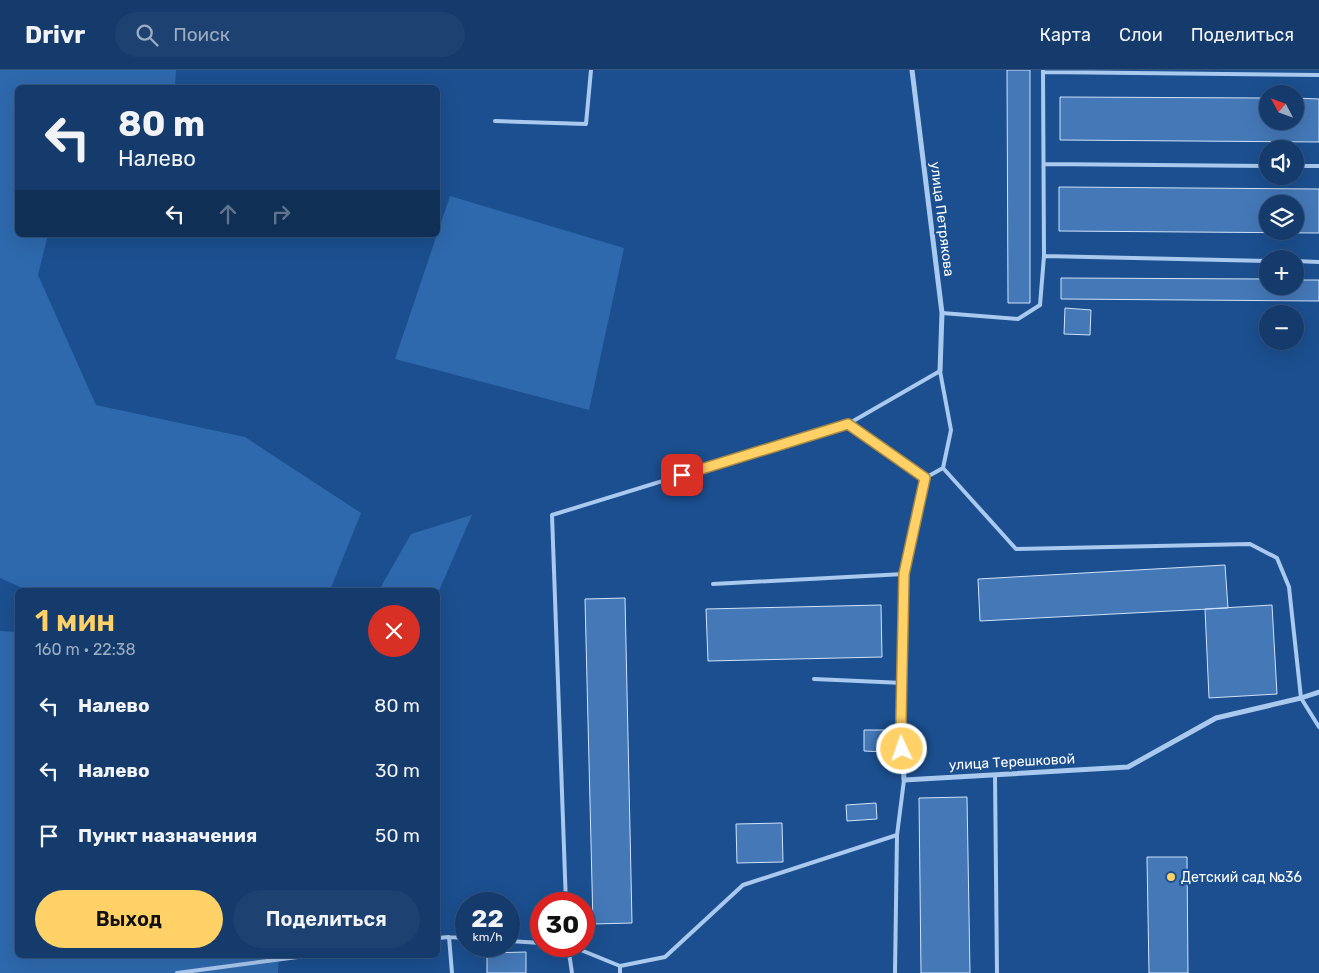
<!DOCTYPE html>
<html lang="ru">
<meta charset="utf-8">
<style>
body{margin:0;font-family:Rubik,sans-serif;background:#1d4271;color:#f1f3f6;height:100vh;display:flex;flex-direction:column;font-size:19px;white-space:nowrap}
*{box-sizing:border-box;margin:0}
p{font-size:16px;color:#9dadc1}
.icon{flex:none;width:28px;height:28px;fill:none;stroke:currentColor;stroke-width:2;stroke-linecap:round;stroke-linejoin:round}
.map{position:relative;flex:1;overflow:hidden}
.details{position:absolute;left:15px;top:518px;width:425px;height:370px;display:flex;flex-direction:column;background:#143b6b;border-radius:8px;box-shadow:0 5px 20px #0002,0 0 0 1px #33557e}
.details>*{flex:none}
.guide{position:absolute;left:15px;top:15px;width:425px;height:152px;border-radius:8px;box-shadow:0 5px 20px #0002,0 0 0 1px #33557e;background:#143b6b;color:#f1f3f6;overflow:hidden}
.needle{width:32px;rotate:311deg}
.controls{position:absolute;left:1259px;top:15px;display:grid;gap:10px}
.controls a{display:grid;place-items:center;width:45px;height:45px;border-radius:50%;background:#143b6b;box-shadow:0 5px 20px #0002,0 0 0 1px #33557e;font-size:25px}
.speed{position:absolute;left:455px;top:822px;display:flex;gap:10px;font-size:25px;font-weight:700;text-align:center}
.speed>*{display:grid;place-content:center;width:65px;height:65px;border-radius:50%;background:#143b6b;box-shadow:0 5px 20px #0002,0 0 0 1px #33557e;line-height:1}
.speed small{font-size:12px;font-weight:400}
.speed .limit{border:8px solid #d22;background:#fff;color:#111}
.pin{position:absolute;display:grid;place-items:center;width:42px;height:42px;color:#fff;margin:-21px;border-radius:10px;box-shadow:0 2px 8px #0006}
.me{position:absolute;width:55px;margin:-28px;rotate:357deg;stroke-linejoin:round;filter:drop-shadow(0 0 4px #0008)}
.turn{display:flex;align-items:center;gap:18px;height:105px;padding:0 20px;font-size:22px}
.turn .icon{width:65px;height:65px;stroke-width:2.5}
.turn b{display:block;font-size:35px;line-height:42px}
.lanes{display:flex;align-items:center;height:48px;padding:0 20px;background:#0003;justify-content:center;gap:25px;direction:ltr}
.lanes .off{opacity:.35}
.round{display:grid;place-items:center;flex:none;width:52px;height:52px;border-radius:26px;background:#1d4271}
.head{display:flex;align-items:center;justify-content:space-between;height:85px;padding:0 20px}
h1{font-size:30px;font-weight:600;line-height:38px;color:#ffd166}
.cta{display:flex;gap:10px;margin-top:auto;padding:10px 20px}
.cta a{flex:1;height:58px;border-radius:30px;background:#ffd166;color:#111;font-size:20px;font-weight:600;line-height:58px;text-align:center}
.cta a+a{background:#1d4271;color:#f1f3f6}
ul{padding:0;list-style:none}
li{display:flex;align-items:center;gap:15px;height:65px;padding:0 20px}
li div{flex:1}
li b{display:block;font-size:19px}
li em{font-style:normal}
header{display:flex;align-items:center;gap:30px;box-sizing:border-box;height:70px;padding:0 25px;background:#143b6b;border-bottom:1px solid #33557e}
header strong{font-size:24px}
nav{display:flex;gap:28px;margin-inline-start:auto;font-size:18px}
.search{width:350px;height:45px;background:#1d4271;display:flex;align-items:center;gap:12px;box-sizing:border-box;padding:0 18px;border-radius:28px;color:#9dadc1;font-size:19px}
.map>svg:first-child{display:block}
.green{fill:#2e69ad}
.building{fill:#4478b7;stroke:#cfe3fa;fill-rule:evenodd}
.lines{fill:none;stroke-linecap:round;stroke-linejoin:round}
.lane{stroke:#a9c9ee;stroke-width:4}
.street{stroke:#a9c9ee;stroke-width:5}
.route-casing{stroke:#a68842;stroke-width:12}
.route{stroke:#ffd166;stroke-width:9}
.poi-dot{fill:#ffd166;stroke:#1b4f8f;stroke-width:2}
.labels{text-anchor:middle;dominant-baseline:central;stroke-width:4.5;stroke-linejoin:round;paint-order:stroke}
.street-label{font-size:14px;fill:#fff;stroke:#1b4f8f}
.poi-label{font-size:14px;fill:#fff;stroke:#1b4f8f;text-anchor:start}
</style>
<header>
<strong>Drivr</strong>
<div class="search"><svg class="icon" aria-label="search" viewBox="0 0 24 24"><circle cx="10" cy="10" r="6"/><path d="M15 15l6 6"/></svg>Поиск</div>
<nav><a>Карта</a><a>Слои</a><a>Поделиться</a></nav>
</header>
<div class="map">
<svg width="1319" height="903" viewBox="0 0 1319 903">
<rect width="100%" height="100%" fill="#1b4f8f"/>
<path class="green" d="M 0,0 L 176,0 L 175,17 L 18,18 L 18,165 L 48,165 L 38,205 L 96,335 L 245,367 L 361,443 L 330,520 L 27,520 L 0,508 Z
M 450,126 L 624,178 L 589,340 L 395,289 Z
M 472,445 L 438,523 L 438,520 L 379,520 L 411,464 Z
M 0,561 L 17,562 L 18,885 L 279,885 L 278,903 L 0,903 Z"/>
<path class="building" d="M 1007,0 L 1030,0 L 1030,233 L 1008,233 Z
M 1060,27 L 1268,28 L 1268,51 L 1295,51 L 1295,28 L 1319,29 L 1319,72 L 1060,70 Z
M 1059,117 L 1319,119 L 1319,163 L 1059,161 ZM 1268,134 L 1295,134 L 1295,161 L 1268,161 Z
M 1061,208 L 1268,209 L 1268,216 L 1295,216 L 1295,210 L 1319,210 L 1319,231 L 1061,229 Z
M 1065,238 L 1091,240 L 1090,265 L 1064,264 Z
M 1225,495 L 1228,538 L 980,551 L 978,509 Z
M 625,528 L 632,853 L 593,854 L 585,529 Z
M 881,535 L 882,587 L 708,591 L 706,539 Z
M 1272,535 L 1277,624 L 1209,628 L 1205,539 Z
M 864,660 L 886,660 L 885,682 L 864,681 Z
M 967,727 L 970,903 L 921,903 L 919,728 Z
M 876,733 L 877,749 L 847,751 L 846,735 Z
M 782,753 L 783,792 L 737,793 L 736,754 Z
M 1147,787 L 1187,787 L 1188,903 L 1149,903 Z
M 526,882 L 526,903 L 487,903 L 487,883 Z"/>
<g class="lines">
<path class="lane" d="M 1043,2 L 1319,5
M 495,51 L 586,54 L 591,0
M 1044,94 L 1268,96
M 1295,96 L 1319,96
M 1044,186 L 1268,191
M 1295,191 L 1319,192
M 942,243 L 1018,249 L 1040,235 L 1044,186 L 1043,0
M 943,398 L 1016,479 L 1250,474 L 1277,488 L 1289,517 L 1301,628 L 1319,657
M 713,514 L 904,504
M 814,609 L 903,613
M 995,705 L 997,903
M 566,834 L 552,445 L 848,354 L 940,301 L 951,360 L 943,398 L 925,408 L 848,354
M 449,867 L 452,903
M 438,868 L 449,867 L 466,868
M 509,871 L 541,873
M 568,876 L 572,903
M 571,876 L 620,896 L 620,903
M 620,896 L 665,887 L 743,815 L 897,765
M 177,903 L 313,885
M 895,903 L 897,765 L 904,710"/>
<path class="street" d="M 912,0 L 942,243 L 940,301
M 925,408 L 904,504 L 901,648 L 904,710 L 1128,697 L 1216,648 L 1301,628 L 1319,622"/>
</g>
<g class="lines">
<defs>
<path id="route" d="M 682,405 L 848,354 L 925,408 L 904,504 L 901,648 L 902,679"/>
</defs>
<use href="#route" class="route-casing"/>
<use href="#route" class="route"/>
</g>
<circle class="poi-dot" cx="1171" cy="807" r="5"/>
<g class="labels">
<g class="street-label">
<text transform="translate(942 149) rotate(83)">улица Петрякова</text>
<text transform="translate(1012 692) rotate(-3)">улица Терешковой</text>
</g>
<g class="poi-label">
<text x="1181" y="807">Детский сад №36</text>
</g>
</g>
</svg>
<div class="controls">
<a><svg class="needle" viewBox="-14 -14 28 28"><path d="M0-13l5 13h-10z" fill="#e53935"/><path d="M0 13l5-13h-10z" fill="#9dadc1"/></svg></a>
<a><svg class="icon" aria-label="sound" viewBox="0 0 24 24"><path d="M4 9h4l5-4v14l-5-4H4zM17 9q2 3 0 6"/></svg></a>
<a><svg class="icon" aria-label="layers" viewBox="0 0 24 24"><path d="M12 4l9 5-9 5-9-5zM3 14l9 5 9-5"/></svg></a>
<a>+</a>
<a>−</a>
</div>
<div class="speed"><div>22<small>km/h</small></div><div class="limit">30</div></div>
<div class="pin" style="left:682px;top:405px;background:#d93025"><svg class="icon" aria-label="arrive" viewBox="0 0 24 24"><path d="M6 21V4h12l-3 4 3 4H6"/></svg></div>
<svg class="me" style="left:902px;top:679px" viewBox="-20 -20 40 40"><circle r="17" fill="#ffd166" stroke="#fff" stroke-width="3"/><path d="M0-11L8 9 0 5-8 9z" fill="#fff"/></svg>
<div class="guide">
<div class="turn"><svg class="icon" aria-label="left" viewBox="0 0 24 24"><path d="M17 20v-9H6M10 6l-5 5 5 5"/></svg><div><b>80 m</b>Налево</div></div>
<div class="lanes"><svg class="icon" aria-label="left" viewBox="0 0 24 24"><path d="M17 20v-9H6M10 6l-5 5 5 5"/></svg><svg class="icon off" aria-label="ahead" viewBox="0 0 24 24"><path d="M12 20V5M6 11l6-6 6 6"/></svg><svg class="icon off" aria-label="right" viewBox="0 0 24 24"><path d="M7 20v-9h11M14 6l5 5-5 5"/></svg></div>
</div>
<section class="details">
<div class="head"><div><h1>1 мин</h1><p>160 m · 22:38</p></div><a class="round" style="background:#d93025;color:#fff"><svg class="icon" aria-label="close" viewBox="0 0 24 24"><path d="M6 6l12 12M18 6L6 18"/></svg></a></div>
<ul>
<li><svg class="icon" aria-label="left" viewBox="0 0 24 24"><path d="M17 20v-9H6M10 6l-5 5 5 5"/></svg><div><b>Налево</b></div><em>80 m</em></li>
<li><svg class="icon" aria-label="left" viewBox="0 0 24 24"><path d="M17 20v-9H6M10 6l-5 5 5 5"/></svg><div><b>Налево</b></div><em>30 m</em></li>
<li><svg class="icon" aria-label="arrive" viewBox="0 0 24 24"><path d="M6 21V4h12l-3 4 3 4H6"/></svg><div><b>Пункт назначения</b></div><em>50 m</em></li>
</ul>
<div class="cta"><a>Выход</a><a>Поделиться</a></div>
</section>
</div>
